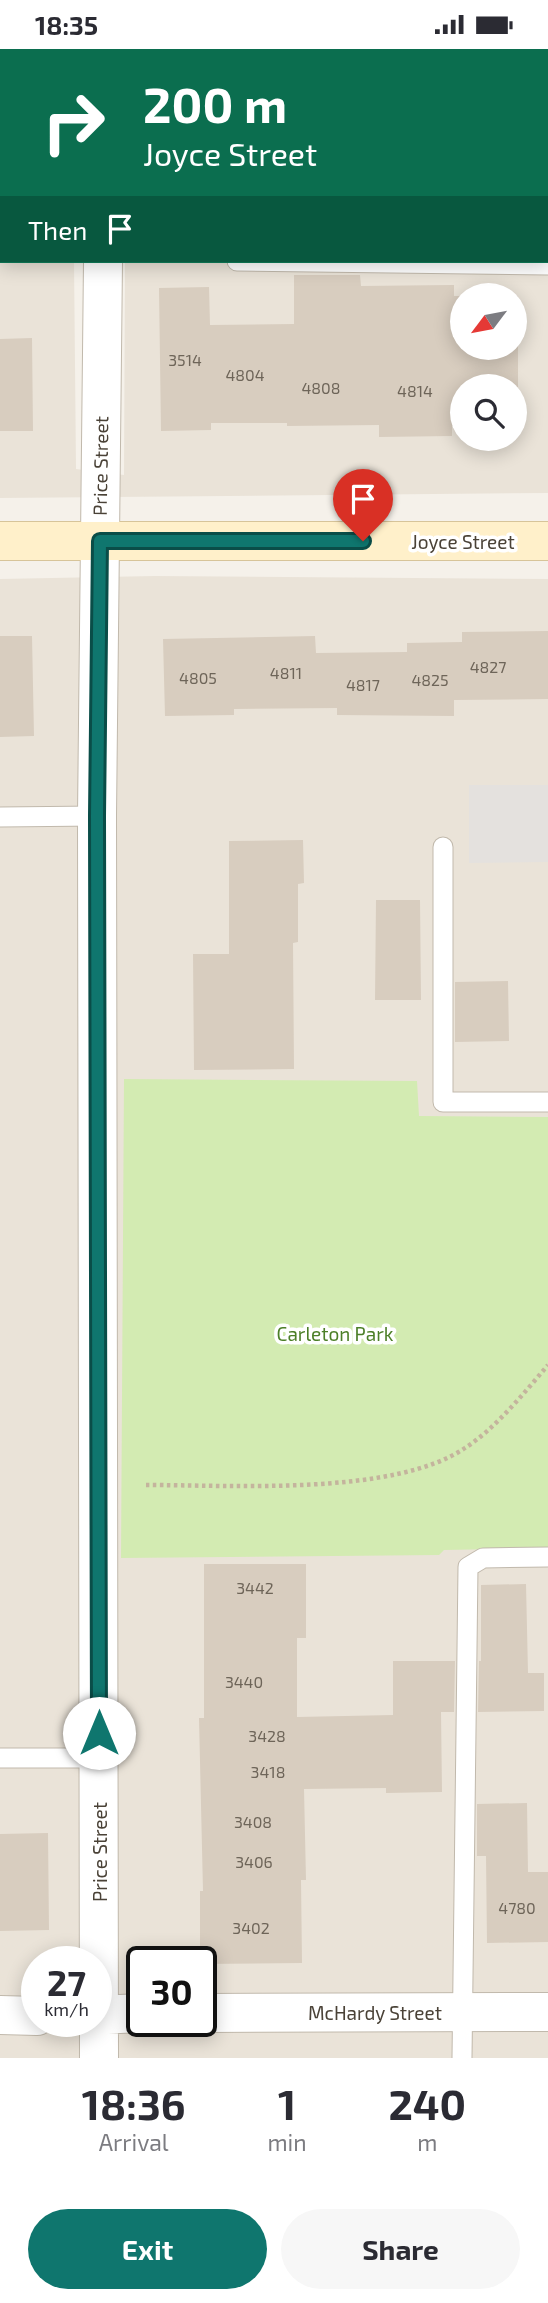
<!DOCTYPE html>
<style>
body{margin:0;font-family:"Exo 2",sans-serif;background:#f7f7f7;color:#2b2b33;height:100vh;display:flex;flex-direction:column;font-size:26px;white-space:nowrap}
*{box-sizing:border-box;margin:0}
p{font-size:23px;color:#7c7c81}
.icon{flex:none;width:38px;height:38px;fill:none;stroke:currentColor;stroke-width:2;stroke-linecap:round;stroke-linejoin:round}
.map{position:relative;height:2009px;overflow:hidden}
.details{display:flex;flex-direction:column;background:#fff;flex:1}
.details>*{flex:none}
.banner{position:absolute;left:0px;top:0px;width:550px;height:214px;box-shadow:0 4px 18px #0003;background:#0b6e4f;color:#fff;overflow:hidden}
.needle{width:46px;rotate:238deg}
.fabs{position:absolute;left:450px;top:234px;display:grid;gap:14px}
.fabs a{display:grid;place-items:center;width:77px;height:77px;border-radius:50%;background:#fff;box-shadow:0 4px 18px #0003;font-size:35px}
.speed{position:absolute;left:21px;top:1897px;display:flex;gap:14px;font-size:35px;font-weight:700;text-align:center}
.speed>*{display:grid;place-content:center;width:91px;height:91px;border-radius:50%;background:#fff;box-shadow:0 4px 18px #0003;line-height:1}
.speed small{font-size:18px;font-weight:400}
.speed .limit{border:4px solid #111;border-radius:10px;background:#fff;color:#111}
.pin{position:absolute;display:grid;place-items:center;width:60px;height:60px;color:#fff;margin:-72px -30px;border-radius:50% 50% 50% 0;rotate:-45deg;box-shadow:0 0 7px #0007}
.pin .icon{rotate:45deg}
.me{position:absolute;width:77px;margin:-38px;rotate:0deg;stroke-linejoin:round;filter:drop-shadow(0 0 5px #0008)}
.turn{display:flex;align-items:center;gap:24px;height:147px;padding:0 28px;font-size:32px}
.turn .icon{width:91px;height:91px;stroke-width:2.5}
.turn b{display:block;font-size:49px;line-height:60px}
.then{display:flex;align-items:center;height:66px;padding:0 28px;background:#0003;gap:14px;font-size:26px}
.eta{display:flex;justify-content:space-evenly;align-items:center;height:119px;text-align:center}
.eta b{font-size:42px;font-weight:700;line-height:49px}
.primary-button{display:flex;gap:14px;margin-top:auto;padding:14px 28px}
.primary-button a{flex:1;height:80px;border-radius:42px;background:#0f766e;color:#fff;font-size:28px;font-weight:700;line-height:80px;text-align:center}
.primary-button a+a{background:#f7f7f7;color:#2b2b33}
.status{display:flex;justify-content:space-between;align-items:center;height:49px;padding:0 35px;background:#fff;direction:ltr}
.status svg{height:19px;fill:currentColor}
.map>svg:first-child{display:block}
.residential{fill:#eae3d8;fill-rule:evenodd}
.green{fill:#d3ebb2}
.parking{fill:#e4e1de}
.building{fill:#d8cdbf}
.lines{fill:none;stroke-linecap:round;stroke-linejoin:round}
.service-casing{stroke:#c1b9ac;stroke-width:21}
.minor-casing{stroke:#c1b9ac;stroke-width:40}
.secondary-casing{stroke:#d7c499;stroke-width:40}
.path{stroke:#c4b49d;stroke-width:4.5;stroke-dasharray:3.5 3.5;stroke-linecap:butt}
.service{stroke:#fff;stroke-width:19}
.minor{stroke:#fff;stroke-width:38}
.secondary{stroke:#fff0ca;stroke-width:38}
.route-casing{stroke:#0a4d48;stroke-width:18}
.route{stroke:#0f766e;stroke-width:12}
.labels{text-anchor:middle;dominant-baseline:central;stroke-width:7;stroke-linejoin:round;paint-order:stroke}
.number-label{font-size:16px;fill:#6e6559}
.street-label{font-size:19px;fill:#4a4237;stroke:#fff}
.park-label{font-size:19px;fill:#4c7f28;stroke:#fff}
</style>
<div class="status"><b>18:35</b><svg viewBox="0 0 49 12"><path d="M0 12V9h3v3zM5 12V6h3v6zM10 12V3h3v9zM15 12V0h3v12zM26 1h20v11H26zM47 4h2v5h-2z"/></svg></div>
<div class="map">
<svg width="548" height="2009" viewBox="0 0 548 2009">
<rect width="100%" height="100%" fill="#f5f1ea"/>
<path class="residential" d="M 0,0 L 76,0 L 2,2 L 2,212 L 74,212 L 76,420 L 124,426 L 125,212 L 548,212 L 548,5 L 548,444 L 0,449 ZM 462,247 L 514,247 L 514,299 L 462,299 ZM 462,338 L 514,338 L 514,390 L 462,390 Z
M 125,0 L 467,0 L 467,2 L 125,2 Z
M 155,527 L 548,530 L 548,2009 L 0,2009 L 0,530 ZM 37,1913 L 96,1913 L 96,1972 L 37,1972 ZM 142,1913 L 201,1913 L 201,1972 L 142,1972 Z"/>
<path class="green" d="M 124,1030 L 417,1032 L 419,1067 L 548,1068 L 548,1499 L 444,1501 L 439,1506 L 121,1509 Z"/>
<path class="parking" d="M 469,736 L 548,736 L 548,813 L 469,814 Z"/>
<path class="building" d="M 294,226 L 360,226 L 361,237 L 454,236 L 454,247 L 462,247 L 462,299 L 514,299 L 514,247 L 518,247 L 518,338 L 462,338 L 462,377 L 452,377 L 452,387 L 379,388 L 379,376 L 287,377 L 287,374 L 211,374 L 211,381 L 161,382 L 159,239 L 209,238 L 210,276 L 294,275 Z
M 32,289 L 33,382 L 0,382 L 0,290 Z
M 548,582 L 548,650 L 454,651 L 454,667 L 337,666 L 337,659 L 234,660 L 234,666 L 165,667 L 163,590 L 315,587 L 316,604 L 407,603 L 407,594 L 462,593 L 462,583 Z
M 0,587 L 32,587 L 34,687 L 0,688 Z
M 303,791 L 304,834 L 298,835 L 298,893 L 293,894 L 294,1020 L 194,1021 L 193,905 L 229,905 L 229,792 Z
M 376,851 L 420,851 L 421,951 L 375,951 Z
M 508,932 L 509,992 L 455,993 L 455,933 Z
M 204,1515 L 306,1515 L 306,1589 L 297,1589 L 297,1668 L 393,1666 L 393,1612 L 455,1612 L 454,1663 L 441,1663 L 442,1743 L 386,1744 L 386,1739 L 304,1740 L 306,1831 L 301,1831 L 302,1914 L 201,1915 L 200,1913 L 200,1842 L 203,1842 L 199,1669 L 204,1669 Z
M 526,1535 L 528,1624 L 544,1624 L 544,1662 L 478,1663 L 479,1612 L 481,1612 L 481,1536 Z
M 527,1754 L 528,1823 L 548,1823 L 548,1893 L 487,1894 L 486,1807 L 477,1807 L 477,1755 Z
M 48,1784 L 49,1881 L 0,1882 L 0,1785 Z"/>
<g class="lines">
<defs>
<path id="service" d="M 0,185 L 2,185
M 237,212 L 548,216
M 0,768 L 97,767
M 443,798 L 443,1053 L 548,1053
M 0,1709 L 99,1709
M 462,2009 L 468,1518 L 483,1509 L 548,1508"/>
<path id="minor" d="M 103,0 L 103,2
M 201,1964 L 548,1963
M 0,1966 L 37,1967
M 96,1966 L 142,1964
M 99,2009 L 97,767 L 103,212"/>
<path id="secondary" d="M 0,492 L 548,492"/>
</defs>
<use href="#service" class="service-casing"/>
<use href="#minor" class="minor-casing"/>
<use href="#secondary" class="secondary-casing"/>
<path class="path" d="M 146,1436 C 232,1436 394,1447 465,1399 C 496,1379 524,1344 548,1316"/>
<use href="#service" class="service"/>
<use href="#minor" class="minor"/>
<use href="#secondary" class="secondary"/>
</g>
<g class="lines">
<defs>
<path id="route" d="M 99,1684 L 97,767 L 100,492 L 363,492"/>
</defs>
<use href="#route" class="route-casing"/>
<use href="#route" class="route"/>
</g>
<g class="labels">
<g class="number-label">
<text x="185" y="310">3514</text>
<text x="245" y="325">4804</text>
<text x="321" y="338">4808</text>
<text x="415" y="341">4814</text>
<text x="488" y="617">4827</text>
<text x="286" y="623">4811</text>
<text x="198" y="628">4805</text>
<text x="430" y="630">4825</text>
<text x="363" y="635">4817</text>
<text x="255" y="1538">3442</text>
<text x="244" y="1632">3440</text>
<text x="267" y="1686">3428</text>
<text x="268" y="1722">3418</text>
<text x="253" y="1772">3408</text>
<text x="254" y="1812">3406</text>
<text x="517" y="1858">4780</text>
<text x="251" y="1878">3402</text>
</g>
<g class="street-label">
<text transform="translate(100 417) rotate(-89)">Price Street</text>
<text x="463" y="492">Joyce Street</text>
<text transform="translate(99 1803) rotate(-90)">Price Street</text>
<text x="375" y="1963">McHardy Street</text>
</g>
<g class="park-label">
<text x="335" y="1284">Carleton Park</text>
</g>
</g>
</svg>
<div class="fabs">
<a><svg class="needle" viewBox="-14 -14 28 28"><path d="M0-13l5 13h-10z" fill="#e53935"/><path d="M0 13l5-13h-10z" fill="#7c7c81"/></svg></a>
<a><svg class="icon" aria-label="search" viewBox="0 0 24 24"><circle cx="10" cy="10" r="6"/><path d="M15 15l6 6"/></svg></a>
</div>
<div class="speed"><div>27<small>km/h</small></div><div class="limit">30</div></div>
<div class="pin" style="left:363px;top:492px;background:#d93025"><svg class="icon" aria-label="arrive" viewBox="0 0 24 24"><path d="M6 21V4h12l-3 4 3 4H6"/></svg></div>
<svg class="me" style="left:99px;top:1684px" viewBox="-20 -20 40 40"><circle r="19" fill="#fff"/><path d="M0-13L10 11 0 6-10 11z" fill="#0f766e"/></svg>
<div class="banner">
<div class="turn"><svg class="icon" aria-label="right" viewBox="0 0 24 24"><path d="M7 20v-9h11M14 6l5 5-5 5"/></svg><div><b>200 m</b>Joyce Street</div></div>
<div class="then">Then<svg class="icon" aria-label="arrive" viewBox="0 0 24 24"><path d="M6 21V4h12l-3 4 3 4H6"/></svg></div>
</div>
</div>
<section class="details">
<div class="eta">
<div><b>18:36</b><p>Arrival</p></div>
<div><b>1</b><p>min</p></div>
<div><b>240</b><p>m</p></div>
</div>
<div class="primary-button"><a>Exit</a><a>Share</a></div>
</section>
